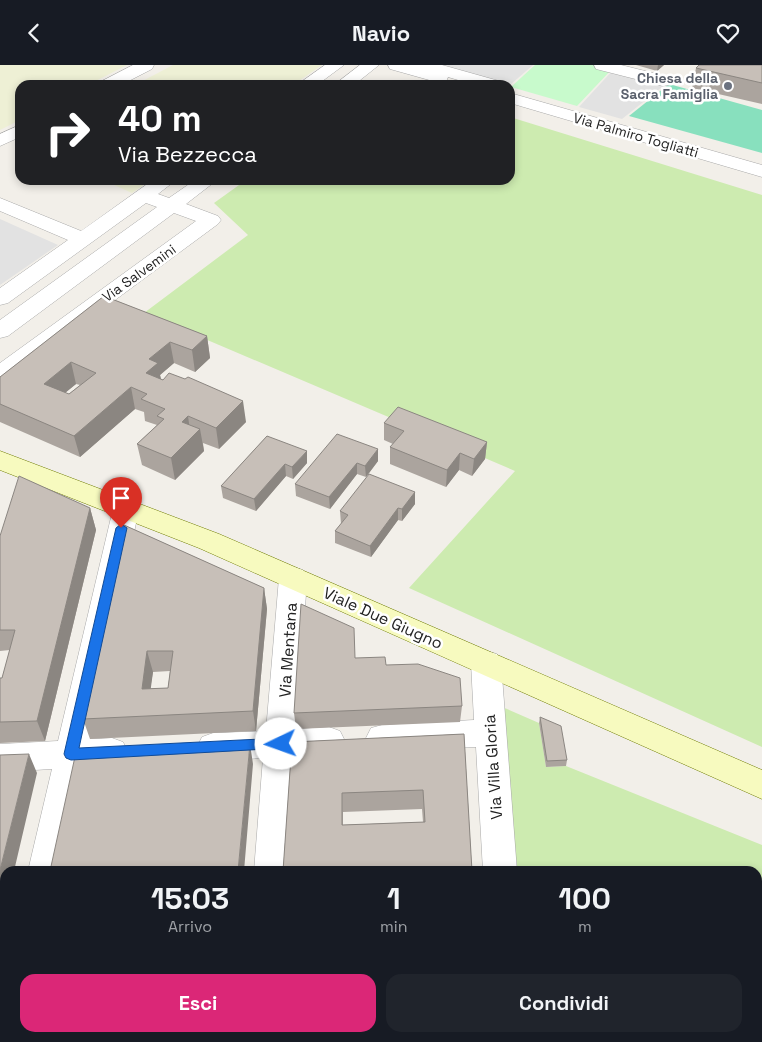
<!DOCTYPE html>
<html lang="it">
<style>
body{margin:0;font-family:"Space Grotesk",sans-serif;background:#20242c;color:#f1f3f6;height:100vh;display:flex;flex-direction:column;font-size:19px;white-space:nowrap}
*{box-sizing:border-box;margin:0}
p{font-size:16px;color:#9ea1a6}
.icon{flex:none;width:28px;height:28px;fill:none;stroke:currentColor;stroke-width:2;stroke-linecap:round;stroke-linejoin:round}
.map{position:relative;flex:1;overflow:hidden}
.side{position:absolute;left:0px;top:801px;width:762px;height:176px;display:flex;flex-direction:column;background:#171b24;border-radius:15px 15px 0 0;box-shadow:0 2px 8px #0003}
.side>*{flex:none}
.hud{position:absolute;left:15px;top:15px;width:500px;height:105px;border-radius:15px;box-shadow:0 2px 8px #0003;background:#202124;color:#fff;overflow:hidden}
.pin{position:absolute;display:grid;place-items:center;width:42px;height:42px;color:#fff;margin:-51px -21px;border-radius:50% 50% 50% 0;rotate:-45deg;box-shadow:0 0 5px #0007}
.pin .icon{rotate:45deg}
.me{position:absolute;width:55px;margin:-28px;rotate:267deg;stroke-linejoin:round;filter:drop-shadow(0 0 4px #0008)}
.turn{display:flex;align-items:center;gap:18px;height:105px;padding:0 20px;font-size:22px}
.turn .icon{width:65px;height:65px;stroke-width:2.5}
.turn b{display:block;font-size:35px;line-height:42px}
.eta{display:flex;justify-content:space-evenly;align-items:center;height:85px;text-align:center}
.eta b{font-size:30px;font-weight:700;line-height:35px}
.button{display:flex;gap:10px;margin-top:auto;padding:10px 20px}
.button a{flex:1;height:58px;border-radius:15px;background:#db2777;color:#fff;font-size:20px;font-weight:700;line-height:58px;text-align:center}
.button a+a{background:#20242c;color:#f1f3f6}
header{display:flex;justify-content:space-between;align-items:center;height:65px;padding:0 20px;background:#171b24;font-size:22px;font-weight:700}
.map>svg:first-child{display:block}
.farmland{fill:#eef0d5}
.grass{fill:#cdebb0}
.park{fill:#c8facc}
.pitch{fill:#88e0be}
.parking{fill:#e2e2e2}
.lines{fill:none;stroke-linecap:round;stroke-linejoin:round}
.minor-casing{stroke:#a9a9a9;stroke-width:1}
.tertiary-casing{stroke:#a9a9a9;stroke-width:1}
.secondary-casing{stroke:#707d05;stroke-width:1}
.minor{fill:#fff;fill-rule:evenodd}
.tertiary{fill:#fff;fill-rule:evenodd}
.secondary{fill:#f7fabf;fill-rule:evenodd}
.wall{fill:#aba49e;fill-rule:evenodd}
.shaded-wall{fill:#8b8681}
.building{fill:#c7bfb8;stroke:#8b8681;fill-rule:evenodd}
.route{fill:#1a73e8;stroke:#114b97}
.worship-dot{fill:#6b7280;stroke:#fff;stroke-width:2}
.labels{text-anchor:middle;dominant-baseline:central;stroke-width:5;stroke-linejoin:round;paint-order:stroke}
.far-worship-label{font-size:14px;font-weight:bold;fill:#5b616d;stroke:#fff;text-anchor:end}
.far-street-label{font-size:14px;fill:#222;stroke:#fff}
.street-label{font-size:16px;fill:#222;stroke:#fff}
</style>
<header><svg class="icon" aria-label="back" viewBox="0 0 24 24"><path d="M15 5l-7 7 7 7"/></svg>Navio<svg class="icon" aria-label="heart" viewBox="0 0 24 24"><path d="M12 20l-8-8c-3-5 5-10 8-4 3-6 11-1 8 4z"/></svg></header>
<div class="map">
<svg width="762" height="977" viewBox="0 0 762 977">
<rect width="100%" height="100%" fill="#f2efe9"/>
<path class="farmland" d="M 0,0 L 127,0 L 88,20 L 20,20 L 20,55 L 0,65 Z
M 173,0 L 322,0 L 293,20 L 135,20 Z
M 103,115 L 151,115 L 132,128 Z"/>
<path class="grass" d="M 510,52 L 762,130 L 762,682 L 409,523 L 515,406 L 144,248 L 248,170 L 214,138 L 246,115 L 510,115 Z
M 500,641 L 539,658 L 546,702 L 566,701 L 762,780 L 762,889 L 758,886 L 758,806 L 515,806 Z"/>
<path class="park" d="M 535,0 L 597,0 L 612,4 L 577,41 L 511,22 Z"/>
<path class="pitch" d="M 669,19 L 762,45 L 762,88 L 629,51 Z"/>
<path class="parking" d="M 437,0 L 533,0 L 510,20 Z
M 613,5 L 667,18 L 622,54 L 579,42 Z
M 0,154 L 58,180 L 0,220 Z"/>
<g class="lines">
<defs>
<path id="minor" d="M 133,0 L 154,0 L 152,4 L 121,20 L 99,20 L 102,16 Z
M 325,0 L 344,0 L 317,20 L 297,20 Z
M 360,0 L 379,0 L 354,20 L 334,20 Z
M 594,0 L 621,0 L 669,12 L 671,16 L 669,20 L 663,21 L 596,4 Z
M 20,60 L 20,72 L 0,81 L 0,69 Z
M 153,115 L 176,115 L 158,129 L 169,133 L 195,115 L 217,115 L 186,139 L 218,151 L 221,155 L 218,159 L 8,314 L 0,316 L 0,298 L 196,156 L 174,148 L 8,271 L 0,273 L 0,255 L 157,142 L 146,138 L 8,238 L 0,240 L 0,223 L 68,175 L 0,146 L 0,133 L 81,166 Z
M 126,435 L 135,437 L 139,444 L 90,674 L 112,673 L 123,677 L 128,687 L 123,697 L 112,701 L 84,702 L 62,806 L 28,806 L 52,704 L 0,707 L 0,679 L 58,676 L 113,444 L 117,437 Z
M 293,502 L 303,505 L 307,513 L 297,664 L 329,662 L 340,666 L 345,676 L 340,686 L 329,690 L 296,691 L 288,806 L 254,806 L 263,693 L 213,696 L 202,692 L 197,682 L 202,672 L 213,668 L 266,666 L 279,513 L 283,505 Z
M 486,586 L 497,589 L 501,598 L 517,806 L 483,806 L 476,682 L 382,686 L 371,683 L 366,673 L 371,663 L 382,660 L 474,655 L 471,598 L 475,589 Z
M 0,855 L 5,855 L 5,891 L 0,891 Z
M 5,954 L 5,972 L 26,972 L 25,977 L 0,977 L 0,956 Z
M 240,972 L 278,972 L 278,977 L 240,977 Z
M 493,972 L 531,972 L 531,977 L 493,977 Z"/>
<path id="tertiary" d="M 388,0 L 442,0 L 499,16 L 502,20 L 475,20 L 448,12 L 446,17 L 440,18 L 390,4 Z
M 510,28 L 762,100 L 762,112 L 510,38 Z"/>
<path id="secondary" d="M 0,386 L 219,469 L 762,705 L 762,734 L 199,483 L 0,405 Z"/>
</defs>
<use href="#minor" class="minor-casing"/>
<use href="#tertiary" class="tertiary-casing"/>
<use href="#secondary" class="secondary-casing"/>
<use href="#minor" class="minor"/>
<use href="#tertiary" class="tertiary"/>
<use href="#secondary" class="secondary"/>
</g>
<path class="wall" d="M 636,0 L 664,0 L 657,6 Z
M 762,0 L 762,39 L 692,23 L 696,3 Z
M 104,231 L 207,271 L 210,293 L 195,307 L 174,298 L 160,310 L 161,314 L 246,357 L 219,384 L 203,378 L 204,386 L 175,415 L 142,400 L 137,379 L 157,360 L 145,356 L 144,347 L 135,344 L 80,392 L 0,357 L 0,312 ZM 76,319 L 80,320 L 69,329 L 65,328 Z
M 384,358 L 487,377 L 485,394 L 472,411 L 459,405 L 446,422 L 390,399 L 390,382 L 393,379 L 384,375 Z
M 267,371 L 307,398 L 293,414 L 286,411 L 256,446 L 223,433 L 221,421 Z
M 378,384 L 378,396 L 366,412 L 357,409 L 330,444 L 296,431 L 295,419 Z
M 415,427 L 415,439 L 402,456 L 398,455 L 371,492 L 335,478 L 335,466 L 341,459 L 340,446 Z
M 90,443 L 96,465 L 45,676 L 0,678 L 0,613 L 2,613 L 10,585 L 0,586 L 0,471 Z
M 124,460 L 264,523 L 267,544 L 256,666 L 90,674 L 83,654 ZM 170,606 L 168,623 L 150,624 L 153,607 Z
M 355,593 L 386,600 L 462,641 L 460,657 L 296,664 L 294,648 Z
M 540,652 L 567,695 L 566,701 L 546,702 L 539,658 Z
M 464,669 L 472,806 L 283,806 L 292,677 ZM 422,744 L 423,757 L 343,760 L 343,747 Z
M 530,972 L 758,972 L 762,977 L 530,977 Z"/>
<path class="shaded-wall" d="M 658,0 L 664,0 L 657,6 Z
M 207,271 L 210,293 L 195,307 L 192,285 Z
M 170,277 L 174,298 L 160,310 L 162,319 L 146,308 L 149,294 Z
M 71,297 L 76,319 L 50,340 L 44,319 Z
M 131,322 L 135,344 L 80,392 L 74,371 Z
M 243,336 L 246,357 L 219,384 L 216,363 Z
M 188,351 L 191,373 L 182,357 Z
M 200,364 L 204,386 L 175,415 L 171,393 Z
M 487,377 L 485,394 L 472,411 L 474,394 Z
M 378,384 L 378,396 L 366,412 L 365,401 Z
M 307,386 L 307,398 L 293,414 L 292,402 Z
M 460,388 L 459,405 L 446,422 L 447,405 Z
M 357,398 L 357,409 L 330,444 L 329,432 Z
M 285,399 L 286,411 L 256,446 L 254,434 Z
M 415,427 L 415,439 L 402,456 L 402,444 Z
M 90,443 L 96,465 L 45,676 L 37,656 Z
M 398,443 L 398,455 L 371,492 L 370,481 Z
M 264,523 L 267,544 L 256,666 L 253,646 Z
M 147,586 L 153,607 L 148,644 L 142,624 Z
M 250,679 L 253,699 L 244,806 L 238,806 Z
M 29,689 L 37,708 L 14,806 L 5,806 L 5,845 L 3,855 L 0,851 L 0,805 Z
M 75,972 L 86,972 L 85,977 L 74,977 Z
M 224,972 L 230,972 L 229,977 L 223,977 Z"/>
<path class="building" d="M 699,0 L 762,0 L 762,18 L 696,3 Z
M 104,231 L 207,271 L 192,285 L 170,277 L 149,294 L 158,298 L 146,308 L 163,315 L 169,308 L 185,314 L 188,312 L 243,336 L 216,363 L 188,351 L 182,357 L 200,364 L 171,393 L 137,379 L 164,354 L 157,351 L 165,344 L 141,334 L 147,329 L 131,322 L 74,371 L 0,339 L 0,312 ZM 71,297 L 96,308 L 69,329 L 44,319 Z
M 398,342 L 487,377 L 474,394 L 460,388 L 447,405 L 390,382 L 404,366 L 384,358 Z
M 337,369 L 378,384 L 365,401 L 357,398 L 329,432 L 295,419 Z
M 267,371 L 307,386 L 292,402 L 285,399 L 254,434 L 221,421 Z
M 369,409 L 415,427 L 402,444 L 398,443 L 370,481 L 335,466 L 348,450 L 340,446 Z
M 19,411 L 90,443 L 37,656 L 0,657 L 0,613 L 2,613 L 15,565 L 0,565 L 0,471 Z
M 124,460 L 264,523 L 253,646 L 83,654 ZM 147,586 L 173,586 L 168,623 L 142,624 Z
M 301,539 L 354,563 L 355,593 L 385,592 L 386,600 L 418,599 L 460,613 L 462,641 L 294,648 Z
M 540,652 L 561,661 L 567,695 L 547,696 Z
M 464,669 L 472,806 L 283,806 L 292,677 ZM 423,725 L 425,757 L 342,760 L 342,728 Z
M 250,679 L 238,806 L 50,806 L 76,687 Z
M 29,689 L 0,805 L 0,690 Z
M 762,881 L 762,955 L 758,954 L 758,882 Z
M 758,954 L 762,955 L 762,977 L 536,977 L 535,972 L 758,972 Z
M 14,972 L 75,972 L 74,977 L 13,977 Z
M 176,972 L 224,972 L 223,977 L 169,977 L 176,977 Z
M 273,972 L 480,972 L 481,977 L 273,977 Z"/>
<path class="route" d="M 121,459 L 127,463 L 79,683 L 281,673 L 285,675 L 287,679 L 285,683 L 71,695 L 66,693 L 64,689 L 116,463 Z"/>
<circle class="worship-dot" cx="728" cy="21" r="5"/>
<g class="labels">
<g class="far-worship-label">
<text x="718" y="13">Chiesa della<tspan x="718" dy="16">Sacra Famiglia</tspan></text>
</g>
<g class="far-street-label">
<text transform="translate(636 70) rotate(16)">Via Palmiro Togliatti</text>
<text transform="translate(139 208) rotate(-36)">Via Salvemini</text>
</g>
<g class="street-label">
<text transform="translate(383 553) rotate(24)">Viale Due Giugno</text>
<text transform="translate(288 585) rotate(-86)">Via Mentana</text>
<text transform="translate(493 702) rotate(-94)">Via Villa Gloria</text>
</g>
</g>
</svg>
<div class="pin" style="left:121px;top:463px;background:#d93025"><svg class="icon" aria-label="arrive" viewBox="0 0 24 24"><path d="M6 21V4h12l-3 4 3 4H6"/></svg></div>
<svg class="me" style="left:281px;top:679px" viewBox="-20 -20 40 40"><circle r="19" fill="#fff"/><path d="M0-13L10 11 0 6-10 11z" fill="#1a73e8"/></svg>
<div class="hud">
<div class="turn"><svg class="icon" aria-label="right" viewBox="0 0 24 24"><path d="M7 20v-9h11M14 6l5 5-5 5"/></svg><div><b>40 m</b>Via Bezzecca</div></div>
</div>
<section class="side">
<div class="eta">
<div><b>15:03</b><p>Arrivo</p></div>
<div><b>1</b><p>min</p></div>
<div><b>100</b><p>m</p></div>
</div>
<div class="button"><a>Esci</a><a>Condividi</a></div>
</section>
</div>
